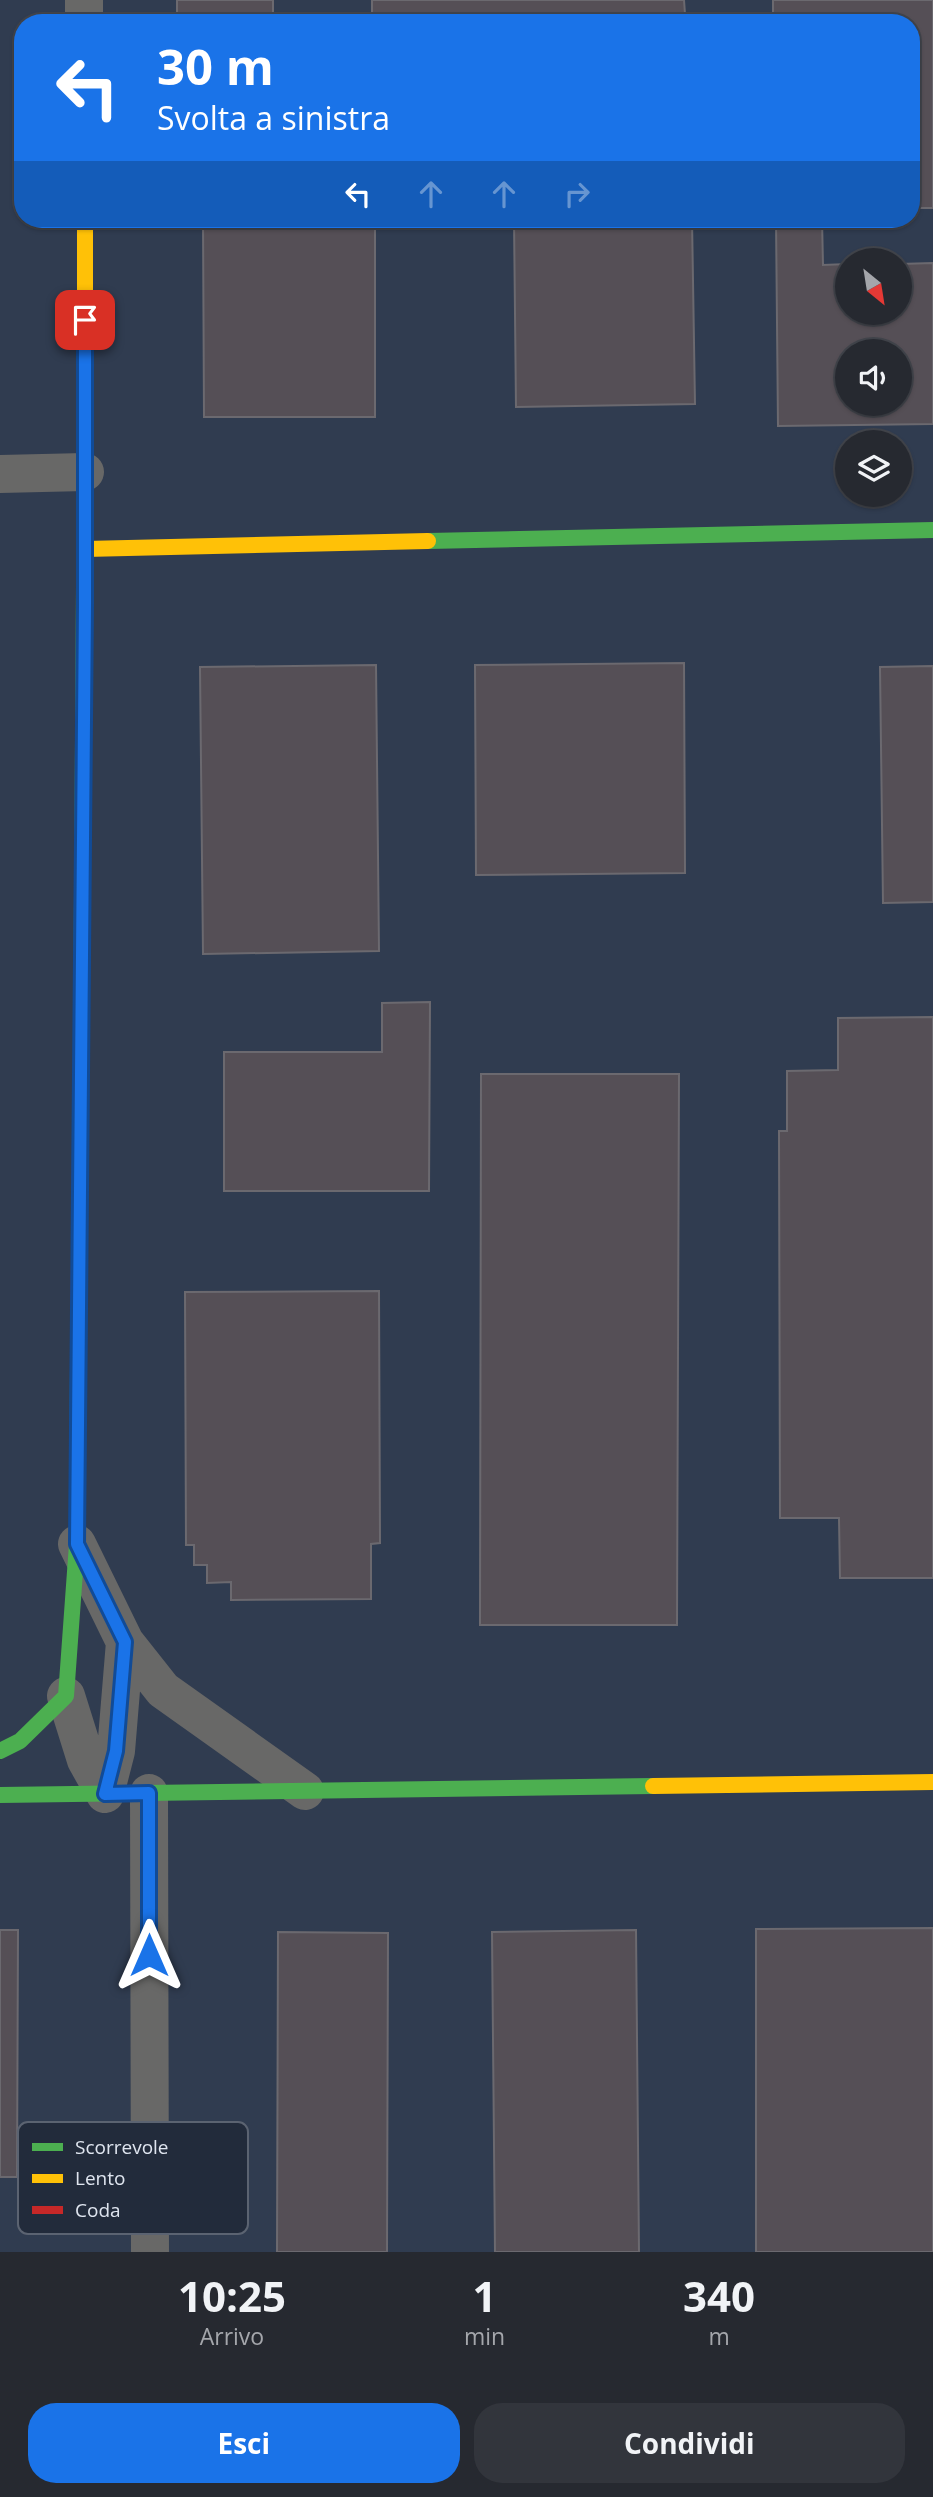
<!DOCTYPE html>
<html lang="it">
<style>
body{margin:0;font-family:"Open Sans",sans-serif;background:#32353c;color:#f1f3f6;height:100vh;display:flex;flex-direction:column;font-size:26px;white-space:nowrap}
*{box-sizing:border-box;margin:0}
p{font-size:23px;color:#a4a6ab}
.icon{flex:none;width:38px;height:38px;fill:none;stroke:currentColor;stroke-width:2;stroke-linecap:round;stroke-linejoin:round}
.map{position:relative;height:2252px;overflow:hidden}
.side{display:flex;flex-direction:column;background:#262930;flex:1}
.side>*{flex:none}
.guide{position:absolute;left:14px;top:14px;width:906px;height:214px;border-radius:28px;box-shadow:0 2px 5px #0004,0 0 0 2px #42454c;background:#1a73e8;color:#fff;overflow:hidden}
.needle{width:46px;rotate:150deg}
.controls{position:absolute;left:835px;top:248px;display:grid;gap:14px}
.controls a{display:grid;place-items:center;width:77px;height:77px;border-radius:50%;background:#262930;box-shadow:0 2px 5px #0004,0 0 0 2px #42454c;font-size:35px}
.pin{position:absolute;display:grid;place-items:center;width:60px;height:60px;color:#fff;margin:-30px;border-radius:14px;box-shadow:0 4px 10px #0006}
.me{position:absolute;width:77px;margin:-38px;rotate:0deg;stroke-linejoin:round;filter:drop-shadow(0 0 5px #0008)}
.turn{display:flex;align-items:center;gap:24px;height:147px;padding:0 28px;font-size:32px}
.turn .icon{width:91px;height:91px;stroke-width:2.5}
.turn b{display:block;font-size:49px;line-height:60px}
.lanes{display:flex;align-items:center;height:66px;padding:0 28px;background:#0003;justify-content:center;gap:35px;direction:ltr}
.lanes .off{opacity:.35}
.eta{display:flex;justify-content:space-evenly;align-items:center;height:119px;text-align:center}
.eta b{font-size:42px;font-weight:700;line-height:49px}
.action{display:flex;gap:14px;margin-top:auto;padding:14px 28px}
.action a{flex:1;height:80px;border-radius:28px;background:#1a73e8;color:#fff;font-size:28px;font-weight:700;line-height:80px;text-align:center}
.action a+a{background:#32353c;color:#f1f3f6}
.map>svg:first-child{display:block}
.built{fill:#303c50;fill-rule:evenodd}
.building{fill:#554f56;stroke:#6b696f;stroke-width:2;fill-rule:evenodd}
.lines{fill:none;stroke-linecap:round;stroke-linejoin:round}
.street{stroke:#686867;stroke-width:38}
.fast{stroke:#4caf50;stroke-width:16}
.slow{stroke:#ffc107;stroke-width:16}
.jam{stroke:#c62828;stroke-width:16}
.route-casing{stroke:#114b97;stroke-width:18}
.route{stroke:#1a73e8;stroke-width:12}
.key{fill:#222b3b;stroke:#5b6371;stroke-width:2}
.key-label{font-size:19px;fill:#dfe5ef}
</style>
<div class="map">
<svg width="933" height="2252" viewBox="0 0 933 2252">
<rect width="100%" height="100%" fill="#323740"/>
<path class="built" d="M 0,0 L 933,0 L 933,2252 L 0,2252 ZM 23,23 L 912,23 L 912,219 L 23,219 ZM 847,261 L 900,261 L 900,313 L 847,313 ZM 847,352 L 900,352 L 900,404 L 847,404 ZM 847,443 L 900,443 L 900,495 L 847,495 Z"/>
<path class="building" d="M 177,0 L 273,0 L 273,23 L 177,23 Z
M 372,0 L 684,0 L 685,14 L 372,19 Z
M 773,0 L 933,0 L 933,208 L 912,208 L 912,23 L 773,23 Z
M 203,219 L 375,219 L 375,417 L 204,417 Z
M 514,219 L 692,219 L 695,404 L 516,407 Z
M 776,219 L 822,219 L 823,265 L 847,264 L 847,313 L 900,313 L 900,264 L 933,263 L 933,424 L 778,426 ZM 847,352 L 900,352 L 900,404 L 847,404 Z
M 684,663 L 685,873 L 476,875 L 475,665 Z
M 376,665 L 379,951 L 203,954 L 200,667 Z
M 933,666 L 933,902 L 883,903 L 880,667 Z
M 430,1002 L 429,1191 L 224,1191 L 224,1052 L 382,1052 L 382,1003 Z
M 933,1017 L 933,1578 L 840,1578 L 839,1518 L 780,1518 L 779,1131 L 787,1131 L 787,1071 L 838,1070 L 838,1018 Z
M 481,1074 L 679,1074 L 677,1625 L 480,1625 Z
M 379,1291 L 380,1543 L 371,1544 L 371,1599 L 231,1600 L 231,1582 L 207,1583 L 207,1565 L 194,1565 L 194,1545 L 186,1545 L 185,1292 Z
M 933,1928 L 933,2252 L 756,2252 L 756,1929 Z
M 0,1930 L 18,1930 L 17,2177 L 0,2177 Z
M 636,1930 L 639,2252 L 495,2252 L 492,1932 Z
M 278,1932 L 388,1933 L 387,2252 L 277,2252 Z"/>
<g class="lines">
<path class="street" d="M 84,0 L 84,23
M 0,474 L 85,472
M 77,1544 L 125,1642 L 163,1690 L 305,1791
M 66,1696 L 86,1760 L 105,1794
M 149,1793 L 150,2252
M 105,1794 L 116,1751 L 125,1642"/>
<path class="fast" d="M 428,541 L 933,530
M 81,1050 L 85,433
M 0,1751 L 20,1741 L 66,1696 L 77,1544 L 78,1368
M 0,1795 L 653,1786"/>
<path class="slow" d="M 85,219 L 85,433
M 85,549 L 428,541
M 653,1786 L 933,1782"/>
<path class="jam" d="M 78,1368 L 81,1050"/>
</g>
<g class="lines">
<defs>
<path id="route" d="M 85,320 L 85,604 L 77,1544 L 125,1642 L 116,1751 L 105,1794 L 149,1793 L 149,1955"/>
</defs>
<use href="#route" class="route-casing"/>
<use href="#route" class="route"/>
</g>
<rect x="18" y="2122" width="230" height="112" rx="10" class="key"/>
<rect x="32" y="2143" width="31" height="8" fill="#4caf50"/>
<rect x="32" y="2174" width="31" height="9" fill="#ffc107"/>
<rect x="32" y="2206" width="31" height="8" fill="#c62828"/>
<g class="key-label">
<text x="75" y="2154">Scorrevole</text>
<text x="75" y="2185">Lento</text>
<text x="75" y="2217">Coda</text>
</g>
</svg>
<div class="controls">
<a><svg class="needle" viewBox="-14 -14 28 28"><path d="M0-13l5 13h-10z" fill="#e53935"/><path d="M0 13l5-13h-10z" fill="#a4a6ab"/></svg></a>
<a><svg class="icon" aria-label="sound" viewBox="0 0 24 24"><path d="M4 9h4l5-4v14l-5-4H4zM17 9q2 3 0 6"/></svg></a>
<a><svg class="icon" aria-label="layers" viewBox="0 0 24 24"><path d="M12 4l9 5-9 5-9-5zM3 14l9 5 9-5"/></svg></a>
</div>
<div class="pin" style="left:85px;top:320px;background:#d93025"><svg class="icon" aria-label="arrive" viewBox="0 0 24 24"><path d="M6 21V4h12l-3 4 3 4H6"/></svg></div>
<svg class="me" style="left:149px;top:1955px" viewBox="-20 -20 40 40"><path d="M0-17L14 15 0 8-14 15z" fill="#1a73e8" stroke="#fff" stroke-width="4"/></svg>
<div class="guide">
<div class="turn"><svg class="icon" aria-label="left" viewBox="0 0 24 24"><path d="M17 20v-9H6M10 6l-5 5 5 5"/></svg><div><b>30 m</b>Svolta a sinistra</div></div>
<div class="lanes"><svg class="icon" aria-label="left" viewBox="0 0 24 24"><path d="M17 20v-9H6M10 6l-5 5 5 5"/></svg><svg class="icon off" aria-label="ahead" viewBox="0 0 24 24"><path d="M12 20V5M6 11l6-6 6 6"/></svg><svg class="icon off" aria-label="ahead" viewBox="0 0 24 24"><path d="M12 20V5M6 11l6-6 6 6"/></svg><svg class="icon off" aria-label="right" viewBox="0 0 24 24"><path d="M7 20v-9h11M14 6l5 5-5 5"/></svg></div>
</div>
</div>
<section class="side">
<div class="eta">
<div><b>10:25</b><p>Arrivo</p></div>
<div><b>1</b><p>min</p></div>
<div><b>340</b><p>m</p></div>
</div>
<div class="action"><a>Esci</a><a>Condividi</a></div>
</section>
